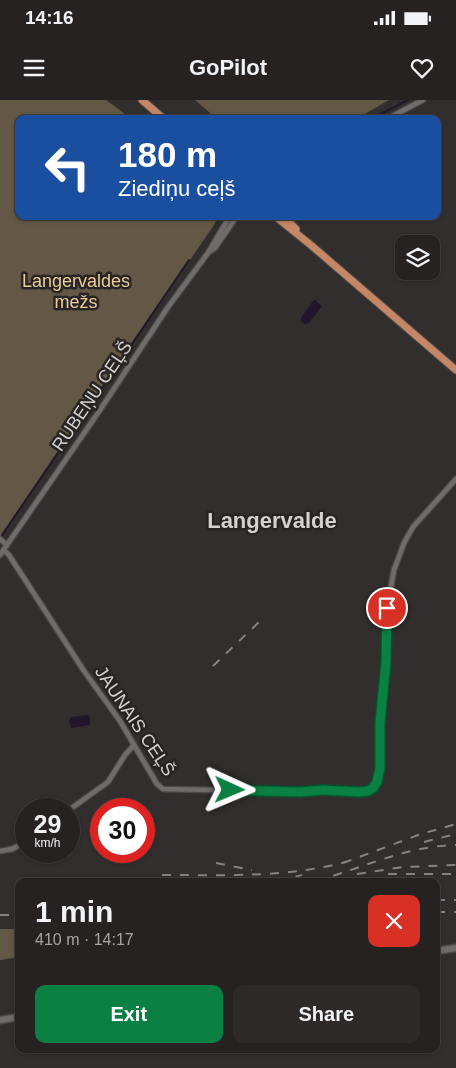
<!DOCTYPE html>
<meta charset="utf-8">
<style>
body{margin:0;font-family:Helvetica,sans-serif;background:#2e2a2a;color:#f1f3f6;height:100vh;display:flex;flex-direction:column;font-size:19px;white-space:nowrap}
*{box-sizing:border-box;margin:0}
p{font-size:16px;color:#a4a4a5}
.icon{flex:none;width:28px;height:28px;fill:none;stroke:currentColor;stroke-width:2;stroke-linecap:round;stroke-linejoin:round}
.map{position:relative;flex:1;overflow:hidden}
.panel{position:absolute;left:15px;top:778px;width:425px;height:175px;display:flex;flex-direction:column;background:#262222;border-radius:10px;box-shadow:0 1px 4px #0004,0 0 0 1px #423f40}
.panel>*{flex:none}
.banner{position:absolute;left:15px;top:15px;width:426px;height:105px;border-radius:10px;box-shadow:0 1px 4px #0004,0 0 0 1px #423f40;background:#1a4fa0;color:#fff;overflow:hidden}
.buttons{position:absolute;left:395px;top:135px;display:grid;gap:10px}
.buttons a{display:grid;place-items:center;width:45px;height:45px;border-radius:10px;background:#262222;box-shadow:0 1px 4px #0004,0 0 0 1px #423f40;font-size:25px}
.speed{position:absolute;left:15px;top:698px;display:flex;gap:10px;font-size:25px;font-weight:700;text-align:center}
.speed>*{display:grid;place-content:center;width:65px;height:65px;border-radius:50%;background:#262222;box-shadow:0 1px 4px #0004,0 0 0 1px #423f40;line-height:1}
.speed small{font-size:12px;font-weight:400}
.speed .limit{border:8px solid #d22;background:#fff;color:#111}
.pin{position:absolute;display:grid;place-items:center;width:42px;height:42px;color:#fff;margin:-21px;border:2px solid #fff;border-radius:50%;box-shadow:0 1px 5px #0007}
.me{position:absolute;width:55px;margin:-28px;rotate:91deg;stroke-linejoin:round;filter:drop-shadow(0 0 4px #0008)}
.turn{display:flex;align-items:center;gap:18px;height:105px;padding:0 20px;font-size:22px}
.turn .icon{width:65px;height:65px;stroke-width:2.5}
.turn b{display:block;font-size:35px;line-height:42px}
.round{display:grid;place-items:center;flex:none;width:52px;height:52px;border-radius:10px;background:#2e2a2a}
.headline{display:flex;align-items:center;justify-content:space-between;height:85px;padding:0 20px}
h1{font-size:30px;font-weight:700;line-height:38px}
.cta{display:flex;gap:10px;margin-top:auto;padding:10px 20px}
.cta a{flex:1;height:58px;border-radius:10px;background:#0b8043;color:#fff;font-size:20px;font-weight:700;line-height:58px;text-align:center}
.cta a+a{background:#2e2a2a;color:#f1f3f6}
.status{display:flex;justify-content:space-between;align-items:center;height:35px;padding:0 25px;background:#262222;direction:ltr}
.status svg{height:14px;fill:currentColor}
header{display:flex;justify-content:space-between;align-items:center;height:65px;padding:0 20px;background:#262222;font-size:22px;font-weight:700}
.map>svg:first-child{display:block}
.green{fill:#625845}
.water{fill:#22162c}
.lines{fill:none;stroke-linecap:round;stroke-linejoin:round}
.stream{stroke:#22162c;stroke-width:2}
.street-casing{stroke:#4e4a4a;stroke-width:7}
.secondary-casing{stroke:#4e4a4a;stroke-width:9}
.primary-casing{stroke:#4e4a4a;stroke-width:9}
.street{stroke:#716c6c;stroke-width:4.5}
.secondary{stroke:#716c6c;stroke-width:6}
.primary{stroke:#c48664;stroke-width:7}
.rail{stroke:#858282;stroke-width:2;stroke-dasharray:9 9;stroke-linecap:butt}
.route-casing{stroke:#07532c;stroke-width:12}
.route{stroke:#0b8043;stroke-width:9}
.labels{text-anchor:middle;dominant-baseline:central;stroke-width:5;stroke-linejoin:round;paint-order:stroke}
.park-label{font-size:18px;fill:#e8cd98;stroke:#292424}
.street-label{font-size:18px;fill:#d4d1d1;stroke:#292424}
.district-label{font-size:22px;font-weight:bold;fill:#d4d1d1;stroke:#292424}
</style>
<div class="status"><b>14:16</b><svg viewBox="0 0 49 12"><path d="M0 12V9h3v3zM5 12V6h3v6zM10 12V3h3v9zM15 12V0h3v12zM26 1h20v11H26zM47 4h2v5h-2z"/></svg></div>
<header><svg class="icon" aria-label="menu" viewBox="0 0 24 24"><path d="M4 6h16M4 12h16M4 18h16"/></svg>GoPilot<svg class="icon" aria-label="heart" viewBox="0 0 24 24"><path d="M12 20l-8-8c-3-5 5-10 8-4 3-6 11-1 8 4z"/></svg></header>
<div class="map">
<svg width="456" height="968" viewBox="0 0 456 968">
<rect width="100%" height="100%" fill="#322e2e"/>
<path class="green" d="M 0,0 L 106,0 L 132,19 L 19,19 L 19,116 L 218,116 L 214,125 L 0,437 Z
M 195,0 L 389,0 L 356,19 L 217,19 Z
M 0,829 L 19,829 L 19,857 L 0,860 Z"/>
<path class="water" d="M 315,200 L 322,206 L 309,223 L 305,224 L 301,221 L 301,218 L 313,201 Z
M 88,615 L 90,618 L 90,625 L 71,628 L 69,621 L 71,617 Z"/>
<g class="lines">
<path class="stream" d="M 371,19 L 408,0
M 2,435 L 189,160"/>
<defs>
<path id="street" d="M 387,19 L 423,0
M 209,152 L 215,148 L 237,116
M 0,439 L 7,445
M 4,450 L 9,455 L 84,571 L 120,621 L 157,684 L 163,689 L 300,692 L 323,690 L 359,692 L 368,691 L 373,688 L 377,682 L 380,668 L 380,623 L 386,562 L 387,508 L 394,470 L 404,443 L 413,427 L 456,379
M 0,455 L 100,310 L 168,207 L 208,153 L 230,116
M 69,710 L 108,682 L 125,655 L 134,645
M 0,751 L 12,749 L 26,742"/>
<path id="secondary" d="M 436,851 L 456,848
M 0,920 L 19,917"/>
<path id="primary" d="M 142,0 L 164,19
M 275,116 L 312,146 L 456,270
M 283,116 L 296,129"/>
</defs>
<use href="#street" class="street-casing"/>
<use href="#secondary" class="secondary-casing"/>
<use href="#primary" class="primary-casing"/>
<use href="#street" class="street"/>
<use href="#secondary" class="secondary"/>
<use href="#primary" class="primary"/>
<path class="rail" d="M 213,566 L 259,522
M 424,742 L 456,734
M 216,763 L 252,770
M 343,763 L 421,734 L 456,724
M 357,774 L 403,767 L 456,765
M 388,774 L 456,774
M 162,775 C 224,775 289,778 349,761
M 278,781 L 302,775
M 316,781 C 363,768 406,746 456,745
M 436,800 L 456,800
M 436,812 L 456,812
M 0,815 L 19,815"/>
</g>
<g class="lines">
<defs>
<path id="route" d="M 230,690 L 300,692 L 323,690 L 359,692 L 368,691 L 373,688 L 377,682 L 380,668 L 380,623 L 386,562 L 387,508"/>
</defs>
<use href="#route" class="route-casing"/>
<use href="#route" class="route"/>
</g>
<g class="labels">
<g class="park-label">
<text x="76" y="181">Langervaldes<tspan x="76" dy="21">mežs</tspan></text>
</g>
<g class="street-label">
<text transform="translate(92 296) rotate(-56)">RUBEŅU CEĻŠ</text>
<text transform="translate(135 621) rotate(56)">JAUNAIS CEĻŠ</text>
</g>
<g class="district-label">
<text x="272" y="420">Langervalde</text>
</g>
</g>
</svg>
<div class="buttons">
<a><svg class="icon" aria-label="layers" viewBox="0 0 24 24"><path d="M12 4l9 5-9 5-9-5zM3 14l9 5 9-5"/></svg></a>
</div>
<div class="speed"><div>29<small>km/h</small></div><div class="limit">30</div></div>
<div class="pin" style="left:387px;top:508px;background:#d93025"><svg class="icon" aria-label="arrive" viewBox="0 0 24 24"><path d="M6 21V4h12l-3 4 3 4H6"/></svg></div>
<svg class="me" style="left:230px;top:690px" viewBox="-20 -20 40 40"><path d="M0-17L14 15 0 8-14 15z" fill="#0b8043" stroke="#fff" stroke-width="4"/></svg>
<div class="banner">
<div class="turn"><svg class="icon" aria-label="left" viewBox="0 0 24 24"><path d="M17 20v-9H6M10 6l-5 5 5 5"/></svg><div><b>180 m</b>Ziediņu ceļš</div></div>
</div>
<section class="panel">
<div class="headline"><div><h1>1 min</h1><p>410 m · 14:17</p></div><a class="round" style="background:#d93025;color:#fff"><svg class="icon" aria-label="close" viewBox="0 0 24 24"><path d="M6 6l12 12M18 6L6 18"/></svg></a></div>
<div class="cta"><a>Exit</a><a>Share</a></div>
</section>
</div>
